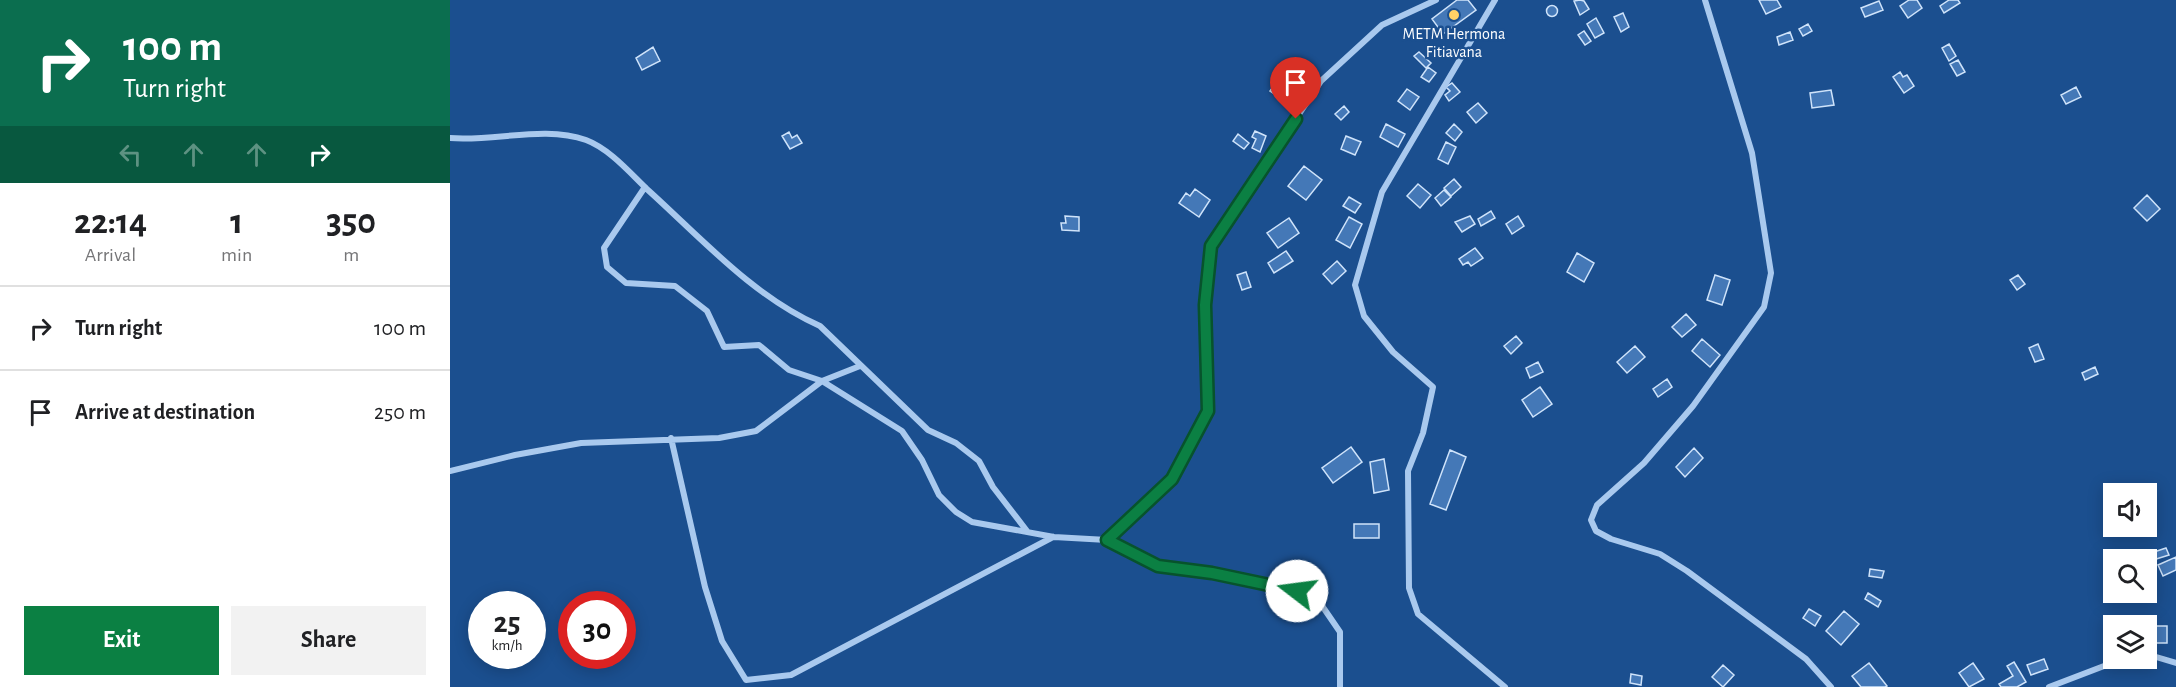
<!DOCTYPE html>
<style>
body{margin:0;font-family:"Alegreya Sans",sans-serif;background:#f2f2f2;color:#202124;height:100vh;display:flex;flex-direction:column;font-size:22px;white-space:nowrap}
*{box-sizing:border-box;margin:0}
p{font-size:20px;color:#757577}
.icon{flex:none;width:33px;height:33px;fill:none;stroke:currentColor;stroke-width:2;stroke-linecap:round;stroke-linejoin:round}
.map{position:relative;flex:1;overflow:hidden}
.side{display:flex;flex-direction:column;background:#fff;width:450px}
.side>*{flex:none}
.banner{background:#0b6e4f;color:#fff;overflow:hidden}
.fabs{position:absolute;left:1653px;top:483px;display:grid;gap:12px}
.fabs a{display:grid;place-items:center;width:54px;height:54px;border-radius:0px;background:#fff;box-shadow:0 3px 15px #0003;font-size:30px}
.speed{position:absolute;left:18px;top:591px;display:flex;gap:12px;font-size:30px;font-weight:700;text-align:center}
.speed>*{display:grid;place-content:center;width:78px;height:78px;border-radius:50%;background:#fff;box-shadow:0 3px 15px #0003;line-height:1}
.speed small{font-size:15px;font-weight:400}
.speed .limit{border:9px solid #d22;background:#fff;color:#111}
.pin{position:absolute;display:grid;place-items:center;width:51px;height:51px;color:#fff;margin:-62px -26px;border-radius:50% 50% 50% 0;rotate:-45deg;box-shadow:0 0 6px #0007}
.pin .icon{rotate:45deg}
.me{position:absolute;width:66px;margin:-33px;rotate:285deg;stroke-linejoin:round;filter:drop-shadow(0 0 4px #0008)}
.turn{display:flex;align-items:center;gap:21px;height:126px;padding:0 24px;font-size:27px}
.turn .icon{width:78px;height:78px;stroke-width:2.5}
.turn b{display:block;font-size:42px;line-height:51px}
.lanes{display:flex;align-items:center;height:57px;padding:0 24px;background:#0003;justify-content:center;gap:30px;direction:ltr}
.lanes .off{opacity:.35}
.eta{display:flex;justify-content:space-evenly;align-items:center;height:102px;text-align:center}
.eta b{font-size:36px;font-weight:700;line-height:42px}
.button{display:flex;gap:12px;margin-top:auto;padding:12px 24px}
.button a{flex:1;height:69px;border-radius:0px;background:#0b8043;color:#fff;font-size:24px;font-weight:700;line-height:69px;text-align:center}
.button a+a{background:#f2f2f2;color:#202124}
ul{padding:0;list-style:none}
li{display:flex;align-items:center;gap:18px;height:84px;padding:0 24px;border-top:2px solid #e0e0e0}
li div{flex:1}
li b{display:block;font-size:22px}
li em{font-style:normal}
main{display:flex;flex:1;min-height:0}
.map>svg:first-child{display:block}
.building{fill:#4478b7;stroke:#cfe3fa;stroke-width:1.5}
.lines{fill:none;stroke-linecap:round;stroke-linejoin:round}
.street{stroke:#a9c9ee;stroke-width:6}
.route-casing{stroke:#07532c;stroke-width:15}
.route{stroke:#0b8043;stroke-width:10}
.poi-dot{fill:#ffd166;stroke:#1b4f8f;stroke-width:2}
.labels{text-anchor:middle;dominant-baseline:central;stroke-width:5;stroke-linejoin:round;paint-order:stroke}
.poi-label{font-size:16px;fill:#fff;stroke:#1b4f8f}
</style>
<main>
<section class="side">
<div class="banner">
<div class="turn"><svg class="icon" aria-label="right" viewBox="0 0 24 24"><path d="M7 20v-9h11M14 6l5 5-5 5"/></svg><div><b>100 m</b>Turn right</div></div>
<div class="lanes"><svg class="icon off" aria-label="left" viewBox="0 0 24 24"><path d="M17 20v-9H6M10 6l-5 5 5 5"/></svg><svg class="icon off" aria-label="ahead" viewBox="0 0 24 24"><path d="M12 20V5M6 11l6-6 6 6"/></svg><svg class="icon off" aria-label="ahead" viewBox="0 0 24 24"><path d="M12 20V5M6 11l6-6 6 6"/></svg><svg class="icon" aria-label="right" viewBox="0 0 24 24"><path d="M7 20v-9h11M14 6l5 5-5 5"/></svg></div>
</div>
<div class="eta">
<div><b>22:14</b><p>Arrival</p></div>
<div><b>1</b><p>min</p></div>
<div><b>350</b><p>m</p></div>
</div>
<ul>
<li><svg class="icon" aria-label="right" viewBox="0 0 24 24"><path d="M7 20v-9h11M14 6l5 5-5 5"/></svg><div><b>Turn right</b></div><em>100 m</em></li>
<li><svg class="icon" aria-label="arrive" viewBox="0 0 24 24"><path d="M6 21V4h12l-3 4 3 4H6"/></svg><div><b>Arrive at destination</b></div><em>250 m</em></li>
</ul>
<div class="button"><a>Exit</a><a>Share</a></div>
</section>
<div class="map">
<svg width="1726" height="687" viewBox="0 0 1726 687">
<rect width="100%" height="100%" fill="#1b4f8f"/>
<path class="building" d="M 1007,0 L 1018,0 L 1026,10 L 993,34 L 982,19 Z
M 1130,0 L 1134,1 L 1139,9 L 1130,15 L 1124,1 Z
M 1309,0 L 1327,0 L 1331,7 L 1316,14 Z
M 1459,0 L 1467,0 L 1472,8 L 1458,18 L 1450,6 Z
M 1499,0 L 1508,0 L 1510,3 L 1494,13 L 1490,6 Z
M 1429,1 L 1433,10 L 1415,17 L 1411,8 Z
M1096.5 11a5.5 5.5 0 1 1 11 0a5.5 5.5 0 1 1-11 0Z
M 1173,13 L 1179,27 L 1171,32 L 1164,17 Z
M 1146,18 L 1154,33 L 1145,38 L 1137,24 Z
M 1358,24 L 1362,31 L 1353,36 L 1349,29 Z
M 1134,31 L 1141,41 L 1135,45 L 1128,35 Z
M 1340,32 L 1343,40 L 1329,45 L 1327,37 Z
M 1499,44 L 1506,56 L 1499,61 L 1492,48 Z
M 203,47 L 210,61 L 192,70 L 186,58 Z
M 969,52 L 981,63 L 976,68 L 964,56 Z
M 1508,60 L 1515,72 L 1507,76 L 1500,64 Z
M 978,67 L 986,73 L 979,82 L 971,77 Z
M 1450,72 L 1453,77 L 1457,75 L 1464,86 L 1454,93 L 1443,77 Z
M 831,75 L 848,86 L 837,102 L 820,91 Z
M 1002,83 L 1010,92 L 999,101 L 995,95 L 1000,91 L 996,87 Z
M 1626,87 L 1631,97 L 1616,104 L 1611,95 Z
M 957,89 L 969,97 L 960,110 L 948,101 Z
M 1381,90 L 1384,105 L 1362,108 L 1360,93 Z
M 1028,103 L 1037,113 L 1026,123 L 1017,112 Z
M 894,106 L 899,112 L 891,120 L 885,114 Z
M 936,124 L 955,134 L 948,147 L 930,137 Z
M 1004,124 L 1012,132 L 1005,141 L 996,133 Z
M 805,131 L 816,136 L 810,152 L 802,148 L 806,139 L 802,137 Z
M 339,132 L 342,138 L 347,135 L 352,143 L 340,149 L 332,136 Z
M 788,134 L 799,143 L 794,149 L 783,141 Z
M 896,136 L 911,142 L 905,155 L 891,149 Z
M 996,142 L 1006,147 L 998,164 L 988,159 Z
M 854,166 L 872,180 L 856,200 L 838,186 Z
M 1004,179 L 1011,187 L 1001,196 L 994,188 Z
M 968,184 L 981,195 L 970,208 L 957,196 Z
M 745,189 L 760,200 L 749,217 L 729,203 L 736,193 L 740,196 Z
M 994,190 L 1001,197 L 991,206 L 985,198 Z
M 1697,195 L 1710,209 L 1697,221 L 1684,208 Z
M 899,197 L 911,204 L 905,213 L 893,206 Z
M 1041,211 L 1045,218 L 1031,226 L 1028,219 Z
M 615,216 L 629,217 L 629,231 L 612,230 L 611,223 L 616,223 Z
M 1020,216 L 1025,224 L 1012,232 L 1005,222 Z
M 1068,216 L 1074,226 L 1062,234 L 1056,224 Z
M 899,217 L 912,224 L 900,248 L 886,240 Z
M 839,218 L 849,233 L 828,248 L 817,233 Z
M 1025,248 L 1033,258 L 1021,266 L 1018,262 L 1013,265 L 1009,259 Z
M 836,251 L 843,261 L 824,273 L 818,263 Z
M 1127,253 L 1144,263 L 1134,282 L 1117,272 Z
M 887,261 L 896,271 L 882,284 L 873,274 Z
M 796,272 L 801,287 L 792,290 L 787,275 Z
M 1265,275 L 1280,280 L 1272,305 L 1257,300 Z
M 1568,275 L 1575,284 L 1567,290 L 1560,280 Z
M 1236,314 L 1246,325 L 1232,337 L 1222,327 Z
M 1066,336 L 1072,343 L 1061,354 L 1054,346 Z
M 1252,339 L 1270,355 L 1260,367 L 1242,351 Z
M 1588,344 L 1594,359 L 1585,362 L 1579,348 Z
M 1185,346 L 1195,357 L 1177,373 L 1167,362 Z
M 1088,362 L 1093,372 L 1080,378 L 1076,368 Z
M 1645,367 L 1648,374 L 1635,380 L 1632,373 Z
M 1217,379 L 1222,387 L 1208,397 L 1203,389 Z
M 1090,387 L 1102,404 L 1083,417 L 1072,400 Z
M 901,447 L 912,462 L 883,483 L 872,468 Z
M 1244,448 L 1253,458 L 1235,477 L 1226,467 Z
M 1000,450 L 1016,457 L 996,510 L 980,504 Z
M 934,459 L 939,490 L 924,493 L 920,462 Z
M 904,524 L 929,524 L 929,538 L 904,538 Z
M 1716,548 L 1719,555 L 1703,560 L 1701,553 Z
M 1726,557 L 1726,570 L 1713,576 L 1708,565 Z
M 1420,569 L 1434,571 L 1432,578 L 1419,576 Z
M 1418,593 L 1431,601 L 1428,607 L 1415,599 Z
M 1359,609 L 1371,616 L 1365,626 L 1353,618 Z
M 1394,611 L 1409,624 L 1391,645 L 1376,631 Z
M 1696,626 L 1717,626 L 1717,643 L 1696,643 Z
M 1594,659 L 1598,669 L 1581,675 L 1577,665 Z
M 1564,662 L 1576,682 L 1567,687 L 1551,687 L 1549,684 L 1563,676 L 1557,666 Z
M 1419,663 L 1437,686 L 1435,687 L 1411,687 L 1402,676 Z
M 1523,663 L 1534,679 L 1519,687 L 1509,673 Z
M 1273,665 L 1284,675 L 1273,687 L 1262,677 Z
M 1181,674 L 1192,676 L 1191,685 L 1180,683 Z"/>
<g class="lines">
<path class="street" d="M 1045,0 L 932,192 L 905,285 L 914,316 L 943,352 L 983,387 L 973,433 L 958,471 L 959,588 L 968,614 L 1055,687
M 1255,0 L 1302,153 L 1321,273 L 1314,307 L 1243,406 L 1194,463 L 1147,505 L 1141,520 L 1146,531 L 1161,539 L 1210,554 L 1237,571 L 1356,659 L 1381,687
M 0,138 C 44,142 94,125 136,140 C 160,149 181,174 199,191 C 252,239 304,297 370,326 L 478,430 L 506,443 L 529,461 L 543,487 L 577,531
M 195,187 L 154,248 L 157,267 L 176,283 L 225,286 L 257,311 L 274,347 L 309,345 L 339,370 L 372,381 L 452,431 L 472,460 L 489,495 L 506,512 L 522,522 L 604,537 L 657,540 L 722,479 L 758,411 L 755,305 L 761,246 L 871,81 L 932,25 L 986,0
M 221,438 L 255,587 L 272,641 L 296,680 L 341,675 L 603,537
M 0,471 L 65,455 L 131,443 L 269,438 L 306,431 L 372,381 L 410,366
M 657,540 L 708,566 L 828,585 L 866,597 L 890,632 L 890,687
M 1696,654 L 1726,663
M 1599,687 L 1675,658"/>
</g>
<g class="lines">
<defs>
<path id="route" d="M 846,119 L 761,246 L 755,305 L 758,411 L 722,479 L 657,540 L 708,566 L 762,573 L 847,591"/>
</defs>
<use href="#route" class="route-casing"/>
<use href="#route" class="route"/>
</g>
<circle class="poi-dot" cx="1004" cy="15" r="6"/>
<g class="labels">
<g class="poi-label">
<text x="1004" y="34">METM Hermona<tspan x="1004" dy="18">Fitiavana</tspan></text>
</g>
</g>
</svg>
<div class="fabs">
<a><svg class="icon" aria-label="sound" viewBox="0 0 24 24"><path d="M4 9h4l5-4v14l-5-4H4zM17 9q2 3 0 6"/></svg></a>
<a><svg class="icon" aria-label="search" viewBox="0 0 24 24"><circle cx="10" cy="10" r="6"/><path d="M15 15l6 6"/></svg></a>
<a><svg class="icon" aria-label="layers" viewBox="0 0 24 24"><path d="M12 4l9 5-9 5-9-5zM3 14l9 5 9-5"/></svg></a>
</div>
<div class="speed"><div>25<small>km/h</small></div><div class="limit">30</div></div>
<div class="pin" style="left:846px;top:119px;background:#d93025"><svg class="icon" aria-label="arrive" viewBox="0 0 24 24"><path d="M6 21V4h12l-3 4 3 4H6"/></svg></div>
<svg class="me" style="left:847px;top:591px" viewBox="-20 -20 40 40"><circle r="19" fill="#fff"/><path d="M0-13L10 11 0 6-10 11z" fill="#0b8043"/></svg>
</div>
</main>
